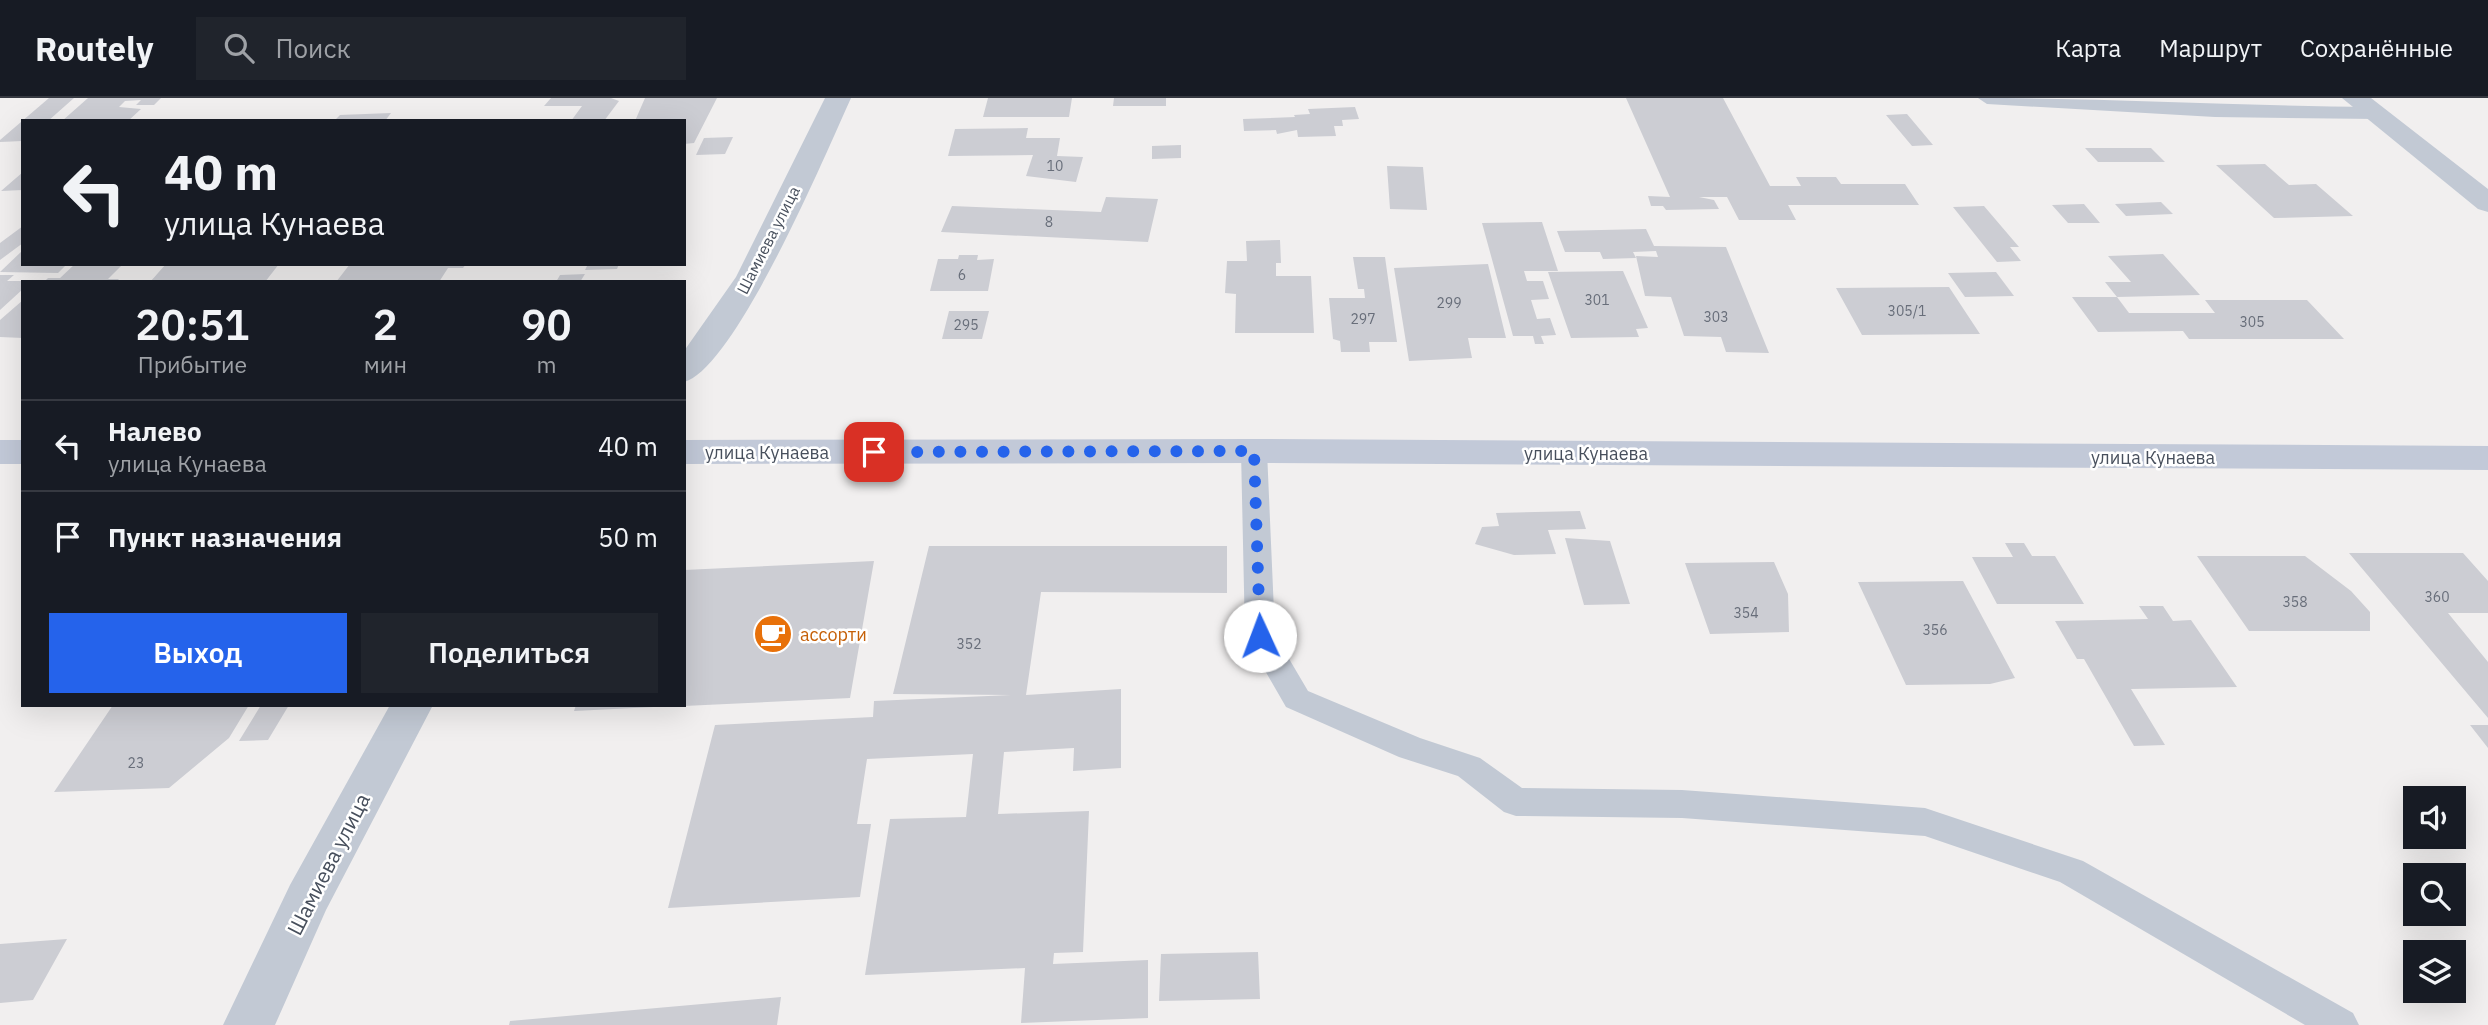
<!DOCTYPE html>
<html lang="ru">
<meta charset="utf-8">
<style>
body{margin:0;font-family:"IBM Plex Sans",sans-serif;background:#20242c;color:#f1f3f6;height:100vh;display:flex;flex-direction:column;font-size:26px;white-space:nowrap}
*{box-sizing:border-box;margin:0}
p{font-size:23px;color:#9ea1a6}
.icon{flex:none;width:38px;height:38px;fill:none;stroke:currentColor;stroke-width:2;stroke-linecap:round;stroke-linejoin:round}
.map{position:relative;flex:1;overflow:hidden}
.drawer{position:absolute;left:21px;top:182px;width:665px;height:427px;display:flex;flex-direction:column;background:#171b24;border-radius:0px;box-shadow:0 7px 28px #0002}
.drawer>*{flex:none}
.banner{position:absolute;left:21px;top:21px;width:665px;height:147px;border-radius:0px;box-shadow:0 7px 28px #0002;background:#171b24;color:#f1f3f6;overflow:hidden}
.tools{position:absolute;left:2403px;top:688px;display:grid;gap:14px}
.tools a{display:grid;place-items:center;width:63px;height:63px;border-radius:0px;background:#171b24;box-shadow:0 7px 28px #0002;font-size:35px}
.pin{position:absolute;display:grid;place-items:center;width:60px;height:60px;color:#fff;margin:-30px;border-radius:14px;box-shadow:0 4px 10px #0006}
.me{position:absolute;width:77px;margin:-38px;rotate:358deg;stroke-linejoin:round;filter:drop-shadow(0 0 5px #0008)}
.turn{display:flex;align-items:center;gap:24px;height:147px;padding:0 28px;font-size:32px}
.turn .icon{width:91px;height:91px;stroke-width:2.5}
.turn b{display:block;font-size:49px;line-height:60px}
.eta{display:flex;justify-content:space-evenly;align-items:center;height:119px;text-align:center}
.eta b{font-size:42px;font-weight:600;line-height:49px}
.action{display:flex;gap:14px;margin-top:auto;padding:14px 28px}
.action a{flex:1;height:80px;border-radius:0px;background:#2563eb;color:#fff;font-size:28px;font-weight:600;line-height:80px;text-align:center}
.action a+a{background:#20242c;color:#f1f3f6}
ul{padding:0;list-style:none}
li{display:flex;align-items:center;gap:21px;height:91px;padding:0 28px;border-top:2px solid #363941}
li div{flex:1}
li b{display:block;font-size:26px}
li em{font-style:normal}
header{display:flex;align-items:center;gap:42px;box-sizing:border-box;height:98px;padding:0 35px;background:#171b24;border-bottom:2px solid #363941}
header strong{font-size:33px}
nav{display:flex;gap:38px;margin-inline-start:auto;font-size:24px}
.search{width:490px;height:63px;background:#20242c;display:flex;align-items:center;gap:18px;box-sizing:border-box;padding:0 24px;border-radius:0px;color:#9ea1a6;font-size:26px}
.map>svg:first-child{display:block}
.building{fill:#cccdd3}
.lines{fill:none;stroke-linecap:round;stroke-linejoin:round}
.lane{fill:#c2c9d4;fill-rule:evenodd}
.street{fill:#c2c9d4;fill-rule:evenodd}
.secondary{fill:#c2c9d8;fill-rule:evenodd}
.route{stroke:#2563eb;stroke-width:12;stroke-dasharray:0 21.6}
.labels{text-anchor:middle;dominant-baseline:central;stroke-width:5;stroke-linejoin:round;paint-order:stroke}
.number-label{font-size:14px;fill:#686e7a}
.far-street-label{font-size:16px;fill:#474f5c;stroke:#fff}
.street-label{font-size:18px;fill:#474f5c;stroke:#fff}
.food-label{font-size:18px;fill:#c56008;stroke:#fff;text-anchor:start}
.near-street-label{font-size:21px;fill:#474f5c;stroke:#fff}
</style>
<header>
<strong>Routely</strong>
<div class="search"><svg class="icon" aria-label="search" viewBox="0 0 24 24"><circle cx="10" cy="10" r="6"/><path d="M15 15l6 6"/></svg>Поиск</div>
<nav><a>Карта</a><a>Маршрут</a><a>Сохранённые</a></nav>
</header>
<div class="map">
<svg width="2488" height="927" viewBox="0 0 2488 927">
<rect width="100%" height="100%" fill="#f1efef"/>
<path class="building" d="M 49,0 L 74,0 L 48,23 L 23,23 L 23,43 L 0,44 L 0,42 Z
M 88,0 L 161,0 L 154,7 L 136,7 L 141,2 L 125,3 L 119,9 L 141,11 L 128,23 L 62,23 Z
M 551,0 L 611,0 L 619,3 L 604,23 L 571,23 L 582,8 L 544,8 Z
M 645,0 L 717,0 L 694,45 L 684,46 L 684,23 L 635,23 Z
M 988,0 L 1072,0 L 1069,19 L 983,19 Z
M 1114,0 L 1166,0 L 1166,8 L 1113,8 Z
M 1626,0 L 1723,0 L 1770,88 L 1801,88 L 1796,79 L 1836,79 L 1841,86 L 1905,86 L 1919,107 L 1788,107 L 1796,122 L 1739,122 L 1727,99 L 1699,99 L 1714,102 L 1719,111 L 1666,112 L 1663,108 L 1651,108 L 1648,98 L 1670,99 Z
M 1355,9 L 1359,21 L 1342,22 L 1343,28 L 1334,28 L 1336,38 L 1298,39 L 1297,32 L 1277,36 L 1276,32 L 1244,33 L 1243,21 L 1295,19 L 1294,17 L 1310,16 L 1308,11 Z
M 391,15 L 385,23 L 334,23 L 340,17 Z
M 1907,16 L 1933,47 L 1912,48 L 1886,17 Z
M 1028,30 L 1026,40 L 1060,40 L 1057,58 L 1083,59 L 1076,84 L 1026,78 L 1033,57 L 948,58 L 955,31 Z
M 733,39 L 725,56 L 696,57 L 704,40 Z
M 1181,47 L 1181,60 L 1152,61 L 1152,48 Z
M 2085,50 L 2151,50 L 2165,64 L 2098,64 Z
M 2265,66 L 2289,87 L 2316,86 L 2353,118 L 2274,120 L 2216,67 Z
M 1387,68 L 1423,69 L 1427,112 L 1390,111 Z
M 23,74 L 23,92 L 1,93 Z
M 1106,99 L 1158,101 L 1148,144 L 941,134 L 952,108 L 1101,114 Z
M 2161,104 L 2173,116 L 2126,118 L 2115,106 Z
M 2084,106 L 2100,125 L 2068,125 L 2052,107 Z
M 1984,108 L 2019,149 L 2010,149 L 2021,163 L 1997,164 L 1953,109 Z
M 1542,124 L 1558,173 L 1524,173 L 1527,183 L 1543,183 L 1549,201 L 1531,202 L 1537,221 L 1550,220 L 1556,237 L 1541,238 L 1544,246 L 1535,246 L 1533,238 L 1513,238 L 1482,125 Z
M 23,128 L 23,145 L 0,162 L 0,145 Z
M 1646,131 L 1654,148 L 1726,149 L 1769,255 L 1726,254 L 1721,239 L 1684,238 L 1671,199 L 1645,198 L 1636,158 L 1658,159 L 1656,153 L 1633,154 L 1636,160 L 1603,161 L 1600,154 L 1565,154 L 1557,133 Z
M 1280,142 L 1281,165 L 1276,165 L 1276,178 L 1311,178 L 1314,235 L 1235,235 L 1236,196 L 1225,195 L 1227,163 L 1247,163 L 1246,143 Z
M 23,152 L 23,166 L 67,166 L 58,175 L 0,174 Z
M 2163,156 L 2200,197 L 2117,199 L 2129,215 L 2215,215 L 2205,202 L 2307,202 L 2344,241 L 2189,241 L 2183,233 L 2098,234 L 2072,199 L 2117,199 L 2105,184 L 2131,184 L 2108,158 Z
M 959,157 L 978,157 L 977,162 L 994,161 L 988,193 L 930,193 L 938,161 L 958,161 Z
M 1353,159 L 1385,159 L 1397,244 L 1369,244 L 1370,254 L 1341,254 L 1340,243 L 1333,241 L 1329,200 L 1365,200 L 1364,191 L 1358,191 Z
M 75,166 L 123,166 L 108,181 L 119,181 L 116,184 L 44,184 L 48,180 L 60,180 Z
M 166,166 L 279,166 L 265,184 L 150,184 Z
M 350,166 L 466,166 L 463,170 L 448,170 L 439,184 L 336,184 Z
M 588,166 L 619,166 L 617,171 L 585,172 Z
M 1488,166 L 1506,240 L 1468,240 L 1472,260 L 1409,263 L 1394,170 Z
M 1623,173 L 1648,230 L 1636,231 L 1639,239 L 1571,240 L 1548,174 Z
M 1996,174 L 2014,198 L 1965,199 L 1948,175 Z
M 585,176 L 580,184 L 556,184 L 560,177 Z
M 0,177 L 14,177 L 7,183 L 23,183 L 23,191 L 0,212 Z
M 1949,189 L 1980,236 L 1862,237 L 1836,190 Z
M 23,202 L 23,240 L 0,239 L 0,222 Z
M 949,213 L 989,213 L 982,241 L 942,241 Z
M 1580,413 L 1586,431 L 1548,432 L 1556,456 L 1514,457 L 1475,446 L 1482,429 L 1499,428 L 1496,415 Z
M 1565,440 L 1610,443 L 1630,506 L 1584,507 Z
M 2005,445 L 2024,445 L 2032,458 L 2055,458 L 2084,506 L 1997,506 L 1972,459 L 2013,459 Z
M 929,448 L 1227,448 L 1227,495 L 1041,494 L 1026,597 L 1121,591 L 1121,670 L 1073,673 L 1074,650 L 1004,654 L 998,716 L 1089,713 L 1083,854 L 1054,855 L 1053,866 L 1148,862 L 1148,920 L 1021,925 L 1025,870 L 865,877 L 890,721 L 966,719 L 973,656 L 867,661 L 857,726 L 871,726 L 860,799 L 668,810 L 715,627 L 873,619 L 874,603 L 1011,597 L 893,596 Z
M 2349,455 L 2463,455 L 2488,483 L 2488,515 L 2448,515 L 2488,564 L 2488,620 Z
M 2197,458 L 2305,458 L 2351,493 L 2370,514 L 2370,533 L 2249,533 Z
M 874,463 L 850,600 L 684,608 L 684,472 Z
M 1774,464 L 1788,496 L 1789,534 L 1710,536 L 1685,465 Z
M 1963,483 L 2015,580 L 1990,586 L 1906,587 L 1858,484 Z
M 2139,508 L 2163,508 L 2173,523 L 2191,522 L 2237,589 L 2131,591 L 2165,647 L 2134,648 L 2084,561 L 2077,561 L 2055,523 L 2148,521 Z
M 113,607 L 249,607 L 229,640 L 169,690 L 54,694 Z
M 261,607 L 289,607 L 268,642 L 239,643 Z
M 576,607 L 654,607 L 654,609 L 574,613 Z
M 2470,627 L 2488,627 L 2488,650 Z
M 67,841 L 33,902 L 0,905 L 0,846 Z
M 1258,854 L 1260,901 L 1159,903 L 1161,856 Z
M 781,899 L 777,927 L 509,927 L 510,923 Z"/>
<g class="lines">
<path class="lane" d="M 1978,0 C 2111,0 2243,8 2376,9 L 2385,15 L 2376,21 L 2215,19 L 1987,6 Z
M 1254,345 L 1263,347 L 1267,353 L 1275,537 L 1308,593 L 1420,640 L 1480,660 L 1522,690 L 1682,692 L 1925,710 L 2083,763 L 2353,915 L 2359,927 L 2305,927 L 2060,784 L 1925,738 L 1682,720 L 1516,718 L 1504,714 L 1458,678 L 1399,659 L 1286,609 L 1245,538 L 1241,353 L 1245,347 Z"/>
<path class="street" d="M 825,0 L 851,0 C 827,53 735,271 684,284 L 684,253 L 736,179 Z
M 2342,0 L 2371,0 L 2488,91 L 2488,114 L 2478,111 Z
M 390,607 L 433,607 L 326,812 L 275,927 L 223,927 L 290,787 Z"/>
<path class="secondary" d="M 1254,341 L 2488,348 L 2488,372 L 1254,365 L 684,366 L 684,342 Z
M 0,342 L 23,342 L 23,366 L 0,366 Z"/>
</g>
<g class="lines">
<path class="route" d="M 874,354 L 1254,353 L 1260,538"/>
</g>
<defs>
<symbol id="cafe-disc" viewBox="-11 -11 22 22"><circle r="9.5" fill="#e8710a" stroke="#fff"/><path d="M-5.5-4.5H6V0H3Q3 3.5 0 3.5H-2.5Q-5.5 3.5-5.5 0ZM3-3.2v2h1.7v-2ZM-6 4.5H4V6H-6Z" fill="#fff"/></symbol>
</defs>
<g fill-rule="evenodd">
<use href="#cafe-disc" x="751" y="514" width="44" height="44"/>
</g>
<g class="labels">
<g class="number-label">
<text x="1055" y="68">10</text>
<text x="1049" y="124">8</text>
<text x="962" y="177">6</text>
<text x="1597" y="202">301</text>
<text x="1449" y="205">299</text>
<text x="1907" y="213">305/1</text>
<text x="1716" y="219">303</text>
<text x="1363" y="221">297</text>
<text x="2252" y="224">305</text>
<text x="966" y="227">295</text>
<text x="2437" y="499">360</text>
<text x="2295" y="504">358</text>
<text x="1746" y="515">354</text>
<text x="1935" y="532">356</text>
<text x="969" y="546">352</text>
<text x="136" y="665">23</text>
</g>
<g class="far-street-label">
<text transform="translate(768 142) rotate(-63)">Шамиева улица</text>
</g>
<g class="street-label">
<text x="767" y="354">улица Кунаева</text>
<text x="1586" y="355">улица Кунаева</text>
<text x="2153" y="359">улица Кунаева</text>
</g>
<g class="food-label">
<text x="800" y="536">ассорти</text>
</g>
<g class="near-street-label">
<text transform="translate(328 766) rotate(-63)">Шамиева улица</text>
</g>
</g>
</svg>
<div class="tools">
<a><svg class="icon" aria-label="sound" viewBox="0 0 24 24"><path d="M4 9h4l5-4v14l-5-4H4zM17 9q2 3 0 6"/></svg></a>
<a><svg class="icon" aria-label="search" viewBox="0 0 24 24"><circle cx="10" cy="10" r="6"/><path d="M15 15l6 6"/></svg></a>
<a><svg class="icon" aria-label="layers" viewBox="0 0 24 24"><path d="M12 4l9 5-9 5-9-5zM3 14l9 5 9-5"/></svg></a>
</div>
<div class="pin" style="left:874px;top:354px;background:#d93025"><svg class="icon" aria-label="arrive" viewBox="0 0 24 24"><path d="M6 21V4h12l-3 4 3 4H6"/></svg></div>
<svg class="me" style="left:1260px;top:538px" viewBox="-20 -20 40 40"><circle r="19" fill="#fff"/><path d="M0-13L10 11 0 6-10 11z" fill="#2563eb"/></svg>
<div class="banner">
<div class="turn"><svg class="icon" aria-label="left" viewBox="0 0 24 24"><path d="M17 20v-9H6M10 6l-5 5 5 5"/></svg><div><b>40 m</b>улица Кунаева</div></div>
</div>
<section class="drawer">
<div class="eta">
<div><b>20:51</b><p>Прибытие</p></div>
<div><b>2</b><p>мин</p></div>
<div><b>90</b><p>m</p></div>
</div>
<ul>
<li><svg class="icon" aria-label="left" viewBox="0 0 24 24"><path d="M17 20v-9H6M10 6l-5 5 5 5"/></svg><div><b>Налево</b><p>улица Кунаева</p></div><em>40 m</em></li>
<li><svg class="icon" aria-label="arrive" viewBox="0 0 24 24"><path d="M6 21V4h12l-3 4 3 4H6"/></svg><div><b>Пункт назначения</b></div><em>50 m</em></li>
</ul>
<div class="action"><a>Выход</a><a>Поделиться</a></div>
</section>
</div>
